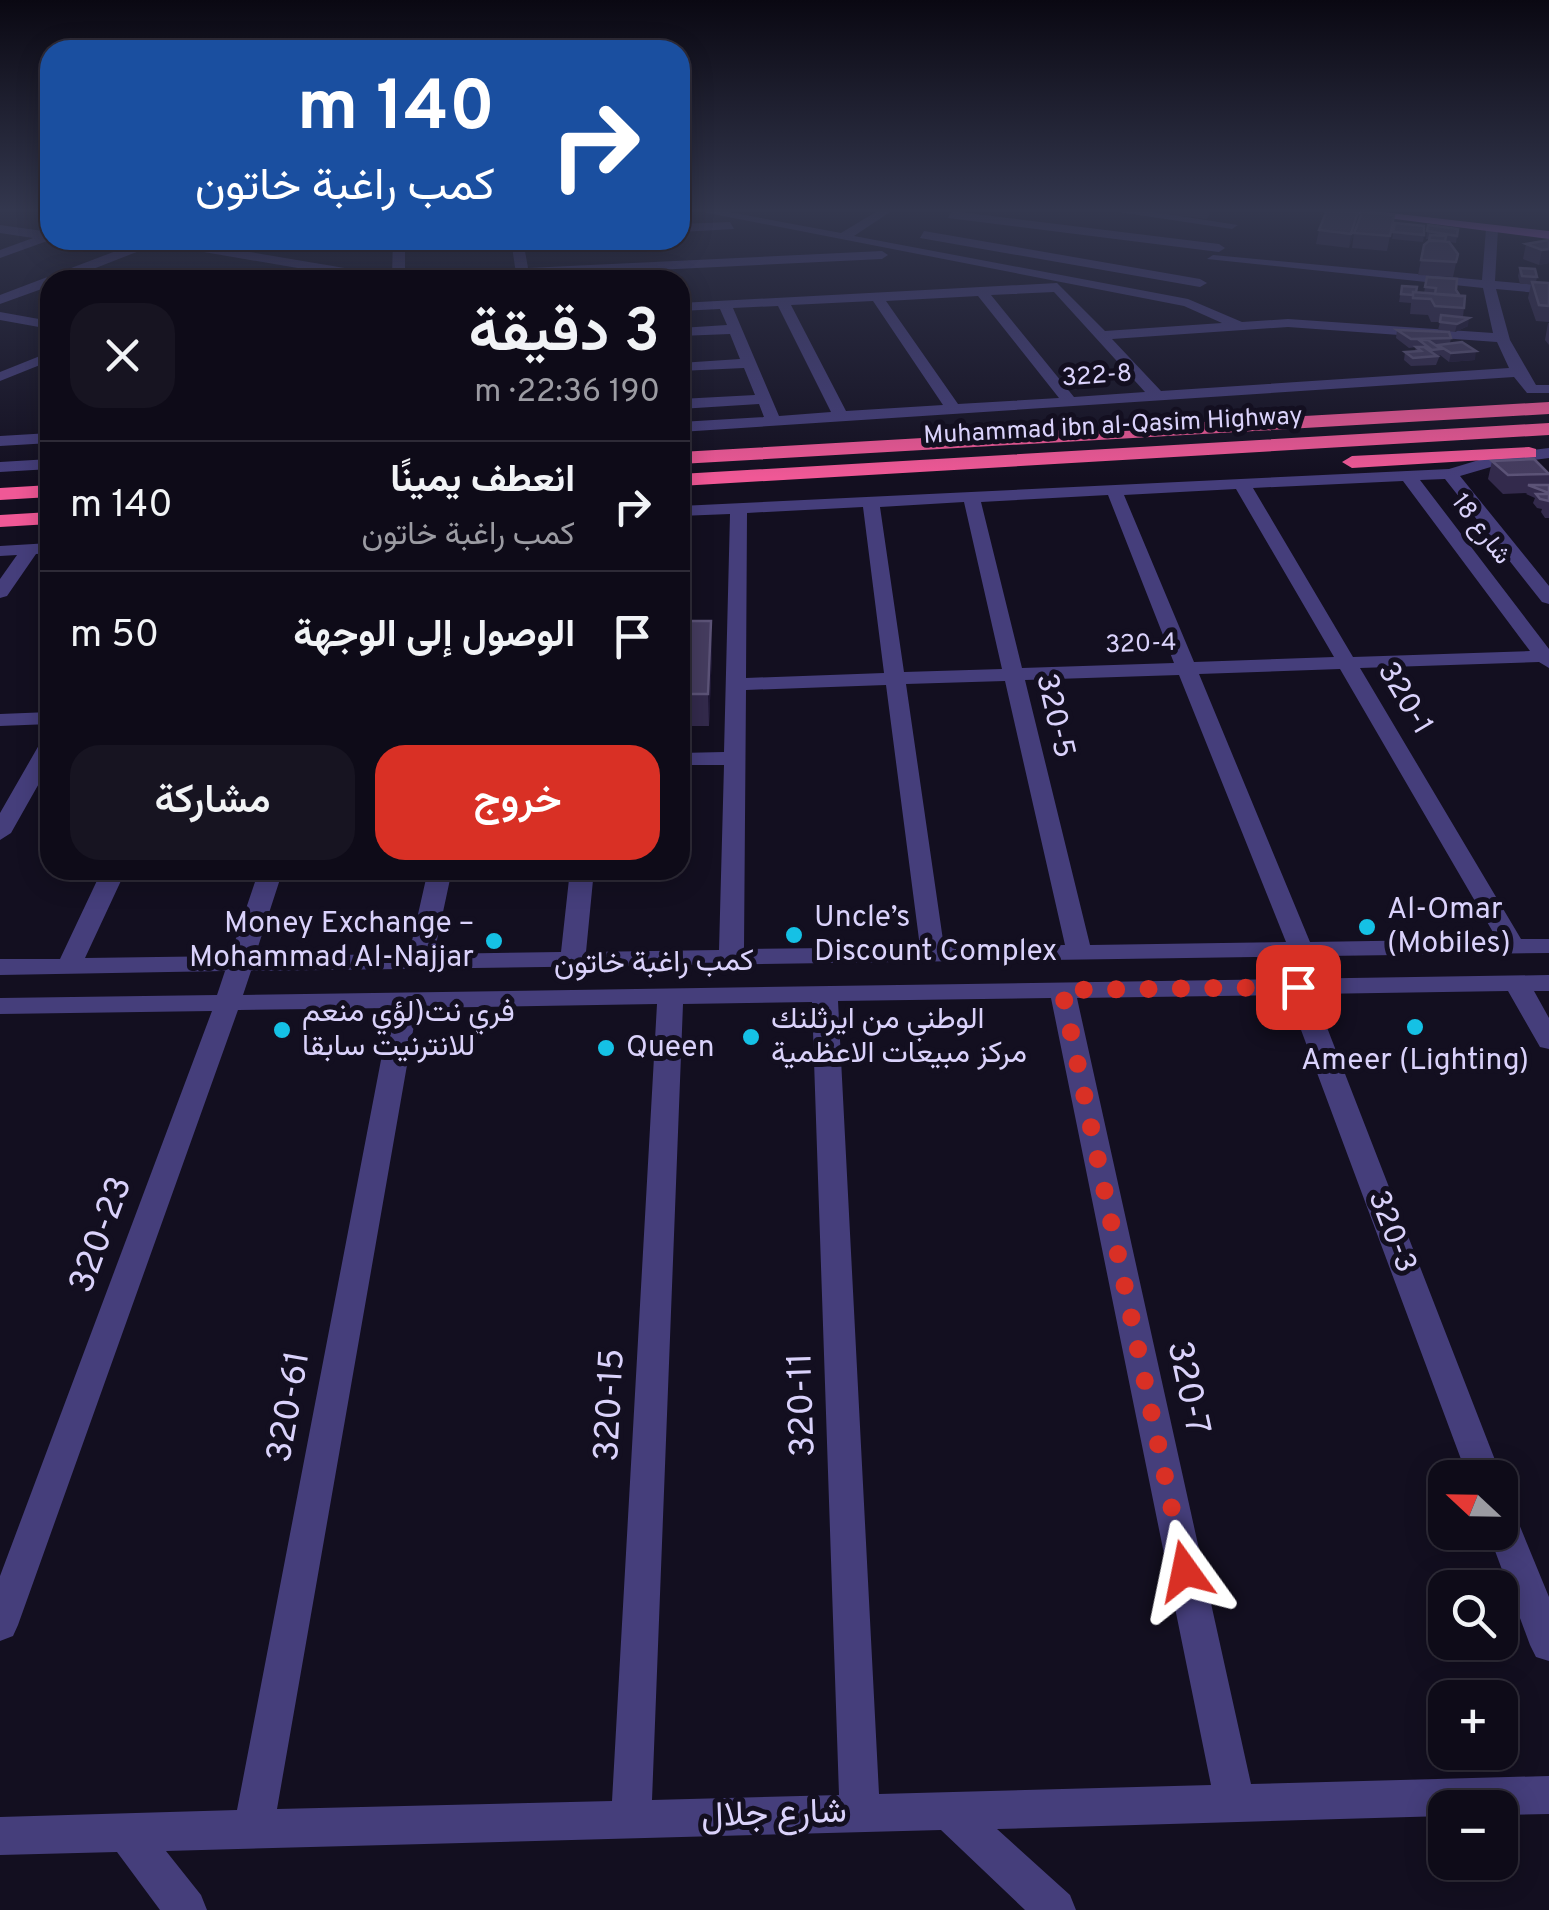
<!DOCTYPE html>
<html lang="ar">
<meta charset="utf-8">
<style>
body{margin:0;font-family:Overpass,Vazirmatn,sans-serif;background:#171421;color:#f1f3f6;direction:rtl;height:100vh;display:flex;flex-direction:column;font-size:38px;white-space:nowrap}
*{box-sizing:border-box;margin:0}
p{font-size:32px;color:#9b9ba2}
.icon{flex:none;width:55px;height:55px;fill:none;stroke:currentColor;stroke-width:2;stroke-linecap:round;stroke-linejoin:round}
.map{position:relative;flex:1;overflow:hidden;direction:ltr}
.details{position:absolute;left:40px;top:270px;width:650px;height:610px;display:flex;flex-direction:column;background:#0e0b18;border-radius:30px;box-shadow:0 5px 25px #0003,0 0 0 2px #2e2b37;direction:rtl}
.details>*{flex:none}
.top-card{position:absolute;left:40px;top:40px;width:650px;height:210px;border-radius:30px;box-shadow:0 5px 25px #0003,0 0 0 2px #2e2b37;direction:rtl;background:#1a4fa0;color:#fff;overflow:hidden}
.needle{width:65px;rotate:292deg}
.tools{position:absolute;left:1428px;top:1460px;display:grid;gap:20px}
.tools a{display:grid;place-items:center;width:90px;height:90px;border-radius:20px;background:#0e0b18;box-shadow:0 5px 25px #0003,0 0 0 2px #2e2b37;font-size:50px}
.pin{position:absolute;display:grid;place-items:center;width:85px;height:85px;color:#fff;margin:-42px;border-radius:20px;box-shadow:0 5px 15px #0006}
.me{position:absolute;width:110px;margin:-55px;rotate:348deg;stroke-linejoin:round;filter:drop-shadow(0 0 8px #0008)}
.turn{display:flex;align-items:center;gap:35px;height:210px;padding:0 30px;font-size:45px}
.turn .icon{width:130px;height:130px;stroke-width:2.5}
.turn b{display:block;font-size:70px;line-height:85px}
.round{display:grid;place-items:center;flex:none;width:105px;height:105px;border-radius:30px;background:#171421}
.headline{display:flex;align-items:center;justify-content:space-between;height:170px;padding:0 30px}
h1{font-size:60px;font-weight:600;line-height:75px}
.action{display:flex;gap:20px;margin-top:auto;padding:20px 30px}
.action a{flex:1;height:115px;border-radius:30px;background:#d93025;color:#fff;font-size:40px;font-weight:600;line-height:115px;text-align:center}
.action a+a{background:#171421;color:#f1f3f6}
ul{padding:0;list-style:none}
li{display:flex;align-items:center;gap:30px;height:130px;padding:0 30px;border-top:2px solid #2e2b37}
li div{flex:1}
li b{display:block;font-size:38px}
li em{font-style:normal}
.map>svg:first-child{display:block}
.lines{fill:none;stroke-linecap:round;stroke-linejoin:round}
.minor{fill:#453e7b;fill-rule:evenodd}
.major{fill:#c663f1;fill-rule:evenodd}
.highway{fill:#f05896;fill-rule:evenodd}
.wall{fill:#332a4c}
.shaded-wall{fill:#1e1733}
.building{fill:#453c5f;stroke:#5c5377;stroke-width:2.5}
.route{stroke:#d93025;stroke-width:18;stroke-dasharray:0 32.4}
.poi-dot{fill:#15c1e5;stroke:#130f20;stroke-width:4}
.labels{text-anchor:middle;dominant-baseline:central;stroke-width:10;stroke-linejoin:round;paint-order:stroke}
.far-street-label{font-size:25px;fill:#dad2fb;stroke:#130f20}
.street-label{font-size:30px;fill:#dad2fb;stroke:#130f20}
.poi-label{font-size:30px;fill:#dad2fb;stroke:#130f20;text-anchor:start}
.near-street-label{font-size:35px;fill:#dad2fb;stroke:#130f20}
</style>
<div class="map">
<svg width="1549" height="1910" viewBox="0 0 1549 1910">
<rect width="100%" height="100%" fill="#130f20"/>
<g class="lines">
<path class="minor" d="M 693,210 L 718,210 L 841,233 L 879,210 L 893,210 L 854,236 L 1188,299 L 1242,322 L 1288,319 L 1493,333 L 1483,288 L 1207,259 L 1213,255 L 1482,280 L 1486,229 L 1492,225 L 1498,229 L 1495,281 L 1549,286 L 1549,294 L 1496,289 L 1510,340 L 1536,385 L 1549,385 L 1549,393 L 1527,393 L 1514,377 L 680,432 L 680,422 L 764,417 L 759,404 L 680,409 L 680,399 L 755,395 L 744,368 L 680,371 L 680,363 L 740,359 L 730,334 L 680,336 L 680,328 L 727,325 L 720,309 L 680,311 L 680,303 L 1057,283 L 1105,331 L 1222,323 L 1184,306 ZM 1054,292 L 1145,392 L 1074,397 L 991,295 ZM 978,296 L 1059,398 L 958,404 L 886,301 ZM 873,301 L 943,405 L 846,411 L 791,305 ZM 778,306 L 831,412 L 779,416 L 733,308 ZM 1288,327 L 1497,342 L 1509,368 L 1161,391 L 1112,339 Z
M 1105,210 L 1141,210 L 1238,225 L 1232,229 Z
M 952,211 L 1219,244 L 1225,248 L 1219,252 L 948,218 Z
M 730,222 L 734,229 L 680,232 L 680,224 Z
M 0,225 L 50,232 L 50,240 L 0,258 L 0,250 L 33,238 L 0,233 Z
M 924,231 L 1200,279 L 1207,283 L 1200,287 L 920,238 Z
M 145,240 L 178,240 L 392,276 L 393,240 L 405,240 L 405,280 L 368,280 L 157,244 L 65,280 L 50,280 L 50,286 L 0,304 L 0,295 Z
M 511,240 L 523,240 L 528,268 L 882,251 L 888,255 L 882,259 L 530,276 L 531,280 L 517,280 Z
M 0,312 L 50,321 L 50,329 L 0,320 Z
M 50,352 L 50,361 L 0,381 L 0,372 Z
M 50,433 L 50,443 L 0,446 L 0,436 Z
M 1549,448 L 1549,458 L 1501,464 L 1460,476 L 1549,586 L 1549,604 L 1542,602 L 1445,479 L 1420,480 L 1549,649 L 1549,668 L 1539,662 L 1360,668 L 1521,939 L 1549,939 L 1549,953 L 251,971 L 243,995 L 1549,975 L 1549,991 L 1534,991 L 1549,1018 L 1549,1049 L 1540,1047 L 1508,991 L 1314,994 L 1502,1478 L 1500,1482 L 1500,1478 L 1468,1478 L 1288,995 L 1077,998 L 1251,1784 L 1549,1776 L 1549,1814 L 1500,1815 L 1500,1808 L 1445,1808 L 1445,1816 L 997,1829 L 1070,1895 L 1076,1910 L 1025,1910 L 941,1830 L 166,1851 L 201,1895 L 207,1910 L 160,1910 L 117,1852 L 0,1855 L 0,1817 L 237,1810 L 391,1008 L 238,1010 L 18,1625 L 13,1636 L 0,1641 L 0,1576 L 212,1011 L 0,1014 L 0,998 L 217,995 L 225,971 L 0,975 L 0,959 L 60,959 L 102,870 L 126,870 L 85,958 L 230,956 L 259,870 L 283,870 L 255,956 L 409,954 L 428,870 L 452,870 L 434,954 L 561,952 L 570,870 L 594,870 L 586,952 L 719,950 L 724,765 L 680,765 L 680,753 L 724,752 L 730,514 L 680,516 L 680,506 L 1449,469 L 1499,454 ZM 1403,481 L 1530,651 L 1353,657 L 1253,488 ZM 1236,489 L 1334,657 L 1194,662 L 1124,495 ZM 1108,495 L 1174,663 L 1022,668 L 981,502 ZM 964,502 L 1002,669 L 904,672 L 880,507 ZM 863,507 L 884,673 L 746,678 L 747,513 ZM 1340,669 L 1497,939 L 1310,942 L 1199,674 ZM 1179,675 L 1286,942 L 1090,945 L 1025,680 ZM 1005,681 L 1065,945 L 944,947 L 906,684 ZM 886,685 L 920,947 L 744,949 L 746,690 ZM 1051,998 L 1211,1785 L 879,1794 L 838,1001 ZM 812,1002 L 839,1795 L 652,1800 L 683,1004 ZM 657,1004 L 612,1801 L 277,1809 L 417,1008 Z
M 50,459 L 50,469 L 0,472 L 0,462 Z
M 50,543 L 50,553 L 36,554 L 7,596 L 0,598 L 0,579 L 17,555 L 0,556 L 0,546 Z
M 50,712 L 50,724 L 0,726 L 0,714 Z
M 50,739 L 50,764 L 11,833 L 0,840 L 0,813 L 39,745 Z
M 1500,1503 L 1512,1507 L 1549,1597 L 1549,1661 L 1536,1657 L 1530,1645 L 1488,1532 L 1500,1532 Z"/>
<path class="major" d="M 1326,210 L 1364,210 L 1549,231 L 1549,239 Z"/>
<path class="highway" d="M 1549,402 L 1549,414 L 680,464 L 680,452 Z
M 1549,423 L 1549,435 L 680,486 L 680,474 Z
M 1529,447 L 1536,449 L 1536,457 L 1352,468 L 1342,462 L 1352,456 Z
M 50,485 L 50,497 L 0,500 L 0,488 Z
M 50,512 L 50,524 L 0,527 L 0,515 Z"/>
</g>
<path class="wall" d="M 1135,210 L 1211,210 L 1207,219 Z
M 1515,210 L 1549,210 L 1549,213 L 1523,211 Z
M 1394,215 L 1387,251 L 1352,248 L 1354,233 Z
M 1395,223 L 1424,235 L 1423,242 L 1392,239 Z
M 1428,225 L 1458,229 L 1456,243 L 1449,242 L 1458,254 L 1453,277 L 1418,275 L 1424,245 L 1429,241 L 1429,239 L 1426,239 Z
M 1356,227 L 1349,248 L 1316,244 L 1319,230 Z
M 1549,240 L 1549,263 L 1539,265 L 1523,259 L 1526,244 Z
M 1520,268 L 1537,277 L 1536,282 L 1549,283 L 1549,322 L 1536,321 L 1528,298 L 1531,284 L 1520,284 L 1518,276 Z
M 1427,277 L 1456,290 L 1464,308 L 1463,317 L 1468,326 L 1455,332 L 1438,330 L 1440,322 L 1431,322 L 1428,315 L 1410,314 L 1411,303 L 1399,302 L 1402,286 L 1416,292 L 1424,293 Z
M 1548,323 L 1549,323 L 1549,345 L 1545,340 Z
M 1397,330 L 1451,338 L 1450,343 L 1475,360 L 1449,362 L 1440,355 L 1436,365 L 1411,366 L 1404,360 L 1405,352 L 1415,351 L 1416,347 L 1409,348 L 1396,338 Z
M 1492,461 L 1549,473 L 1549,518 L 1545,518 L 1541,512 L 1542,509 L 1537,508 L 1533,503 L 1535,498 L 1526,494 L 1527,493 L 1503,494 L 1488,479 Z
M 680,621 L 712,651 L 709,726 L 680,726 Z"/>
<path class="shaded-wall" d="M 1358,212 L 1356,227 L 1349,248 L 1351,234 Z
M 1549,249 L 1549,263 L 1539,265 L 1542,250 Z
M 1469,318 L 1468,326 L 1455,332 L 1457,324 Z
M 1476,351 L 1475,360 L 1449,362 L 1451,353 Z
M 711,621 L 712,651 L 709,726 L 708,694 Z"/>
<path class="building" d="M 1327,210 L 1358,212 L 1351,234 L 1319,230 Z
M 1362,212 L 1394,215 L 1390,236 L 1354,233 Z
M 1395,223 L 1424,226 L 1424,235 L 1393,232 Z
M 1428,225 L 1458,229 L 1457,236 L 1427,231 Z
M 1430,235 L 1446,236 L 1445,241 L 1429,241 Z
M 1430,240 L 1449,242 L 1458,254 L 1456,262 L 1421,260 L 1424,245 Z
M 1549,240 L 1549,249 L 1542,250 L 1526,244 Z
M 1520,268 L 1535,269 L 1537,277 L 1522,276 Z
M 1427,277 L 1457,279 L 1456,290 L 1460,296 L 1435,294 L 1436,288 L 1425,287 Z
M 1532,282 L 1549,283 L 1549,306 L 1539,305 Z
M 1402,286 L 1417,287 L 1416,292 L 1413,292 L 1413,295 L 1401,294 Z
M 1413,292 L 1465,296 L 1464,308 L 1435,306 L 1431,299 L 1413,298 Z
M 1441,315 L 1469,318 L 1457,324 L 1440,322 Z
M 1397,330 L 1449,332 L 1451,338 L 1411,339 Z
M 1419,340 L 1428,340 L 1441,349 L 1432,350 Z
M 1462,342 L 1476,351 L 1451,353 L 1438,345 Z
M 1416,347 L 1424,347 L 1437,356 L 1413,358 L 1405,352 L 1421,351 Z
M 1534,459 L 1549,474 L 1508,475 L 1492,461 Z
M 1528,485 L 1549,485 L 1549,493 Z
M 1536,494 L 1549,494 L 1549,501 L 1540,499 Z
M 680,621 L 711,621 L 708,694 L 680,694 L 680,682 L 683,682 L 684,673 L 680,673 L 680,641 L 686,641 L 687,631 L 680,631 Z"/>
<linearGradient id="sky" x2="0" y2="1"><stop stop-color="#0a0812"/><stop offset="0.44" stop-color="#33374e"/><stop offset="1" stop-color="#33374e" stop-opacity="0"/></linearGradient>
<rect width="1549" height="478" fill="url(#sky)"/>
<g class="lines">
<path class="route" d="M 1185,1571 L 1062,990 L 1298,987"/>
</g>
<g class="poi-dot">
<circle cx="1367" cy="927" r="10"/>
<circle cx="794" cy="935" r="10"/>
<circle cx="494" cy="941" r="10"/>
<circle cx="1415" cy="1027" r="10"/>
<circle cx="282" cy="1030" r="10"/>
<circle cx="751" cy="1037" r="10"/>
<circle cx="606" cy="1048" r="10"/>
</g>
<g class="labels">
<g class="far-street-label">
<text transform="translate(1097 377) rotate(-4)">322-8</text>
<text transform="translate(1113 427) rotate(-3)">Muhammad ibn al-Qasim Highway</text>
<text transform="translate(1480 530) rotate(53)">شارع 18</text>
<text transform="translate(1141 645) rotate(-2)">320-4</text>
</g>
<g class="street-label">
<text transform="translate(1404 699) rotate(59)">320-1</text>
<text transform="translate(1054 716) rotate(77)">320-5</text>
<text transform="translate(654 964) rotate(-1)">كمب راغبة خاتون</text>
<text transform="translate(1391 1232) rotate(69)">320-3</text>
</g>
<g class="poi-label">
<text x="1387" y="910">Al-Omar<tspan x="1387" dy="34">(Mobiles)</tspan></text>
<text x="814" y="918">Uncle’s<tspan x="814" dy="34">Discount Complex</tspan></text>
<text x="474" y="924" text-anchor="end">Money Exchange –<tspan x="474" dy="34">Mohammad Al-Najjar</tspan></text>
<text x="302" y="1013">فري نت(لؤي منعم<tspan x="302" dy="34">للانترنيت سابقا</tspan></text>
<text x="771" y="1020">الوطني من ايرثلنك<tspan x="771" dy="34">مركز مبيعات الاعظمية</tspan></text>
<text x="626" y="1048">Queen</text>
<text x="1415" y="1061" text-anchor="middle">Ameer (Lighting)</text>
</g>
<g class="near-street-label">
<text transform="translate(102 1235) rotate(-70)">320-23</text>
<text transform="translate(1187 1388) rotate(78)">320-7</text>
<text transform="translate(611 1405) rotate(-87)">320-15</text>
<text transform="translate(803 1405) rotate(-92)">320-11</text>
<text transform="translate(290 1407) rotate(-80)">320-61</text>
<text transform="translate(774 1815) rotate(-2)">شارع جلال</text>
</g>
</g>
</svg>
<div class="tools">
<a><svg class="needle" viewBox="-14 -14 28 28"><path d="M0-13l5 13h-10z" fill="#e53935"/><path d="M0 13l5-13h-10z" fill="#9b9ba2"/></svg></a>
<a><svg class="icon" aria-label="search" viewBox="0 0 24 24"><circle cx="10" cy="10" r="6"/><path d="M15 15l6 6"/></svg></a>
<a>+</a>
<a>−</a>
</div>
<div class="pin" style="left:1298px;top:987px;background:#d93025"><svg class="icon" aria-label="arrive" viewBox="0 0 24 24"><path d="M6 21V4h12l-3 4 3 4H6"/></svg></div>
<svg class="me" style="left:1185px;top:1571px" viewBox="-20 -20 40 40"><path d="M0-17L14 15 0 8-14 15z" fill="#d93025" stroke="#fff" stroke-width="4"/></svg>
<div class="top-card">
<div class="turn"><svg class="icon" aria-label="right" viewBox="0 0 24 24"><path d="M7 20v-9h11M14 6l5 5-5 5"/></svg><div><b>140 m</b>كمب راغبة خاتون</div></div>
</div>
<section class="details">
<div class="headline"><div><h1>3 دقيقة</h1><p>190 m · 22:36</p></div><a class="round"><svg class="icon" aria-label="close" viewBox="0 0 24 24"><path d="M6 6l12 12M18 6L6 18"/></svg></a></div>
<ul>
<li><svg class="icon" aria-label="right" viewBox="0 0 24 24"><path d="M7 20v-9h11M14 6l5 5-5 5"/></svg><div><b>انعطف يمينًا</b><p>كمب راغبة خاتون</p></div><em>140 m</em></li>
<li><svg class="icon" aria-label="arrive" viewBox="0 0 24 24"><path d="M6 21V4h12l-3 4 3 4H6"/></svg><div><b>الوصول إلى الوجهة</b></div><em>50 m</em></li>
</ul>
<div class="action"><a>خروج</a><a>مشاركة</a></div>
</section>
</div>
